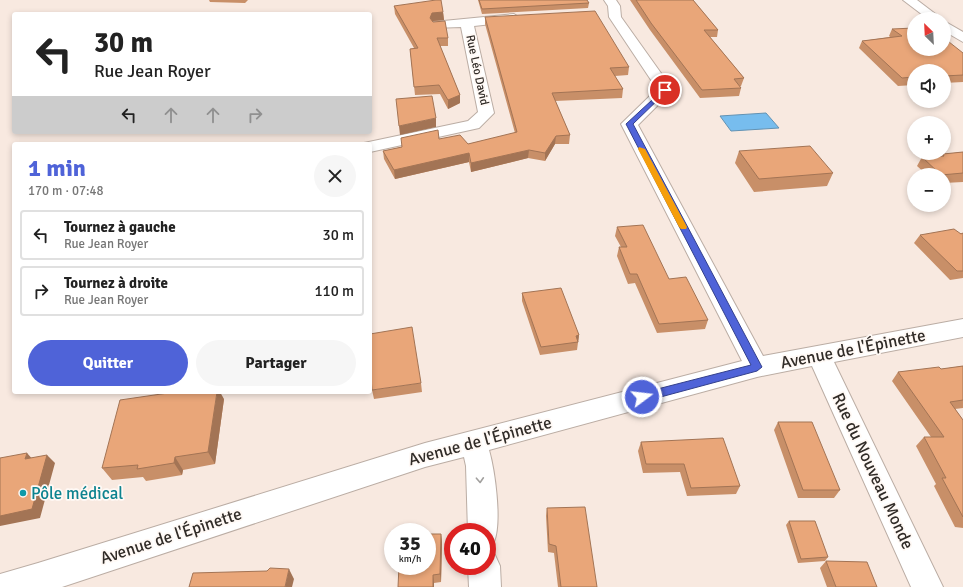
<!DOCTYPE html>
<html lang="fr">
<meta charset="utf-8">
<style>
body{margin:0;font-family:Signika,sans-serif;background:#f6f6f6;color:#222;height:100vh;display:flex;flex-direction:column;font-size:15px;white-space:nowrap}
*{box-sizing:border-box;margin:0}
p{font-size:13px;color:#767676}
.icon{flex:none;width:22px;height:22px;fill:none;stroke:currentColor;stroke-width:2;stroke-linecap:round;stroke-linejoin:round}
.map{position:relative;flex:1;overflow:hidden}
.drawer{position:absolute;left:12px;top:142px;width:360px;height:252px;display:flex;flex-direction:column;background:#fff;border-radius:4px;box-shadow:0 2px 6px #0003}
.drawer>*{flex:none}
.guide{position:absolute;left:12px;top:12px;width:360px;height:122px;border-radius:4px;box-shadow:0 2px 6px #0003;background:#fff;color:#222;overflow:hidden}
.needle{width:26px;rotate:336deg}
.buttons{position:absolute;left:907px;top:12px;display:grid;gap:8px}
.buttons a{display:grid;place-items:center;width:44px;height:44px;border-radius:50%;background:#fff;box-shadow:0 2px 6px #0003;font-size:20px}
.speed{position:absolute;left:384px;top:523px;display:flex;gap:8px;font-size:20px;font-weight:700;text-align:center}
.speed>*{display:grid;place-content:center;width:52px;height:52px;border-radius:50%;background:#fff;box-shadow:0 2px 6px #0003;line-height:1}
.speed small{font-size:10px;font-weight:400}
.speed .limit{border:6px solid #d22;background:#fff;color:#111}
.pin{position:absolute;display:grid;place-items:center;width:34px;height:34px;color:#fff;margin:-17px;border:2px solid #fff;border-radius:50%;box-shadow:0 1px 4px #0007}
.me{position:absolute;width:44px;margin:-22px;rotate:75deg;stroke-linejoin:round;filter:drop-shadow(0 0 3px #0008)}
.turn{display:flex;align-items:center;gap:14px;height:84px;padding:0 16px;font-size:18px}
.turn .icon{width:52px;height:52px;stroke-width:2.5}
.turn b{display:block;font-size:28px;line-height:34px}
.lanes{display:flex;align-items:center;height:38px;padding:0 16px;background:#0003;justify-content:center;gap:20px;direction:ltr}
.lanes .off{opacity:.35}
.round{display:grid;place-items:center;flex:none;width:42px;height:42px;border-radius:21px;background:#f6f6f6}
.headline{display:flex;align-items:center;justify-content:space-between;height:68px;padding:0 16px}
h1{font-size:24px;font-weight:700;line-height:30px;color:#4f63d8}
.button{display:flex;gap:8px;margin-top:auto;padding:8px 16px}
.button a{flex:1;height:46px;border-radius:24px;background:#4f63d8;color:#fff;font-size:16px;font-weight:700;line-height:46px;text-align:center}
.button a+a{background:#f6f6f6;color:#222}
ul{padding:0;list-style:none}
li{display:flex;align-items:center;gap:12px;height:50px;margin:0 8px 6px;padding:0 8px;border:2px solid #e0e0e0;border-radius:4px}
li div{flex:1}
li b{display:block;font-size:15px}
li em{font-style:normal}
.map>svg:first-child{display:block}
.water{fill:#77bdee;stroke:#6292b3}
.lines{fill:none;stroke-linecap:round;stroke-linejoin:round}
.minor-casing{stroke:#bbada4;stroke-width:2}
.minor{fill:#fff;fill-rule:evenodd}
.wall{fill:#c88f68}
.shaded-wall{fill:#a37455}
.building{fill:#e9a679;stroke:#a37455}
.oneway{stroke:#a2a09e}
.route{fill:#4f63d8;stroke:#33408c}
.slow{fill:#f59e0b}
.culture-dot{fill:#0f9aa8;stroke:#fff9f5;stroke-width:1.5}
.labels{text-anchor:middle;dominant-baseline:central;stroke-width:3.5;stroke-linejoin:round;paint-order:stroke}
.far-street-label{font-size:12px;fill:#312c28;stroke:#fff9f5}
.near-street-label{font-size:17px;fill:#312c28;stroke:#fff9f5}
.near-culture-label{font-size:17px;fill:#0d838f;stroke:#fff9f5;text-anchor:start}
</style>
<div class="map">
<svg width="963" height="587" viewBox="0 0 963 587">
<rect width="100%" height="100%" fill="#f8e9e0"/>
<path class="water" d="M 766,113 L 779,128 L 731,131 L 720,116 Z"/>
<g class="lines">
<defs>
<path id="minor" d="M 604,0 L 616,0 L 620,6 L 621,17 L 673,90 L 638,125 L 763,356 L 963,319 L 963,337 L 834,362 L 943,587 L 911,587 L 812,366 L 757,377 L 489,450 C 495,471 502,522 494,542 L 487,545 L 487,532 L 468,532 L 466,466 L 464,457 L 425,467 L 62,587 L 0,587 L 0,574 L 38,563 L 425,443 L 742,361 L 621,124 L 657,89 L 609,17 L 608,6 Z
M 903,0 L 917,0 L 942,19 L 928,19 Z
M 514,14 L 520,18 L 519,21 L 474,26 L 494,113 L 479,128 L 370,152 L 370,144 L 364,143 L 468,121 L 478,112 L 461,27 L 433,28 L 432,25 L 433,22 Z
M 944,21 L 963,32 L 963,42 L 944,31 Z
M 487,552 L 495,555 L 500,566 L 501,587 L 469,587 L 468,566 L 487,566 Z"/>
</defs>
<use href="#minor" class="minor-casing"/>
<use href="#minor" class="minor"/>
</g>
<path class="wall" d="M 209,0 L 248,0 L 245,3 L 210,2 Z
M 478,0 L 587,0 L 589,3 L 588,8 L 482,14 Z
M 630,0 L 693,0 L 718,30 L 717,37 L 710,37 L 744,78 L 741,86 L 740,86 L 741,88 L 739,96 L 700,98 L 650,30 Z
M 394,6 L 443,12 L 444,20 L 433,21 L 432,21 L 448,38 L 448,46 L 440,46 L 460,95 L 460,103 L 448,109 L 440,94 L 415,95 L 410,49 L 414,48 L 395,14 Z
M 485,17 L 629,67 L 628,75 L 615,76 L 623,89 L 622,98 L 555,101 L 570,135 L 569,144 L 555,144 L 545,161 L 528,158 L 471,172 L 469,162 L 395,179 L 384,159 L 383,151 L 439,139 L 468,144 L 515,133 L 485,24 Z
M 892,29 L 963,53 L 963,82 L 944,83 L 944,71 L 914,71 L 914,85 L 898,86 L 859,48 L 862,41 L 890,37 L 889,36 Z
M 739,151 L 833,173 L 827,186 L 754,192 L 735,163 Z
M 963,152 L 963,182 L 944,183 L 944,175 L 927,175 L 917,166 L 922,157 L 942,156 L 943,154 Z
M 617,227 L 669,279 L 708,320 L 705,329 L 657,333 L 635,283 L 628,284 L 617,256 L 619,247 L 621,247 L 615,236 Z
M 963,233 L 963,278 L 950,280 L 914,243 L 920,235 Z
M 522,293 L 579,335 L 577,350 L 540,355 L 522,301 Z
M 963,366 L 963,408 L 955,409 L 963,420 L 963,528 L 955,527 L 934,486 L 936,484 L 916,446 L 924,437 L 931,437 L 892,381 L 898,372 L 941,369 Z
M 421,383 L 422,392 L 374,399 L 372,390 Z
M 224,399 L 215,464 L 183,470 L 182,475 L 146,481 L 143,477 L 112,480 L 102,468 Z
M 778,422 L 840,490 L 834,498 L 798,498 L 774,430 Z
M 641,442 L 740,486 L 736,494 L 687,496 L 680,472 L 643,473 L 638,451 Z
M 547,508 L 597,587 L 558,587 L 554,553 L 548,552 L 546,516 Z
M 789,521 L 828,557 L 825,561 L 798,563 L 786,525 Z
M 441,534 L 442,542 L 441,582 L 434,583 L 434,587 L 398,587 Z
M 826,561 L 877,587 L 827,587 L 820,568 Z"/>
<path class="shaded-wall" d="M 443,12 L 444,20 L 433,21 L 431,25 L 430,18 L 432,13 Z
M 460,95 L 460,103 L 448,109 L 448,100 Z
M 436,118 L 436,127 L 400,135 L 399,126 Z
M 556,136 L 555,144 L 545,161 L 545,153 Z
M 529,150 L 528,158 L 471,172 L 471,163 Z
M 469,153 L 469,162 L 395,179 L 394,170 Z
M 579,335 L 578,343 L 576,336 Z
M 217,392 L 220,392 L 224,399 L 215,464 L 208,452 Z
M 27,453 L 35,462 L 25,459 Z
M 47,455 L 55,463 L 40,518 L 0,526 L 0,516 Z
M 175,457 L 183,470 L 182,475 L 174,463 Z
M 441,534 L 442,542 L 441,582 L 440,574 Z
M 289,569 L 294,579 L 292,587 L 285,587 Z
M 433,575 L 434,583 L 434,587 L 433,587 Z"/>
<path class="building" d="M 436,0 L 441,0 L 443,12 L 432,13 L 430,18 L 433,22 L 445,21 L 448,38 L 437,38 L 460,95 L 448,100 L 439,85 L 414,87 L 410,49 L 418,48 L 394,6 Z
M 479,0 L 587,0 L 589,3 L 482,9 Z
M 636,0 L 693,0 L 718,30 L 704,30 L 744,78 L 734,79 L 741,88 L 702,90 L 651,23 Z
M 595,11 L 629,67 L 610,68 L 623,89 L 552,93 L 570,135 L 556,136 L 545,153 L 529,150 L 471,163 L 469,153 L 394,170 L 383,151 L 402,147 L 401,138 L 438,130 L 439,139 L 460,135 L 468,144 L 517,132 L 485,17 Z
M 914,28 L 914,49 L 944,49 L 944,38 L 963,53 L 963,75 L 944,76 L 944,71 L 914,71 L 914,77 L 902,78 L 862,41 L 902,36 L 892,29 Z
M 432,96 L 436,118 L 399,126 L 396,99 Z
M 810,146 L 833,173 L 759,179 L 739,151 Z
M 963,152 L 963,173 L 941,175 L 922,157 L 944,156 L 943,154 Z
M 643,225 L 669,279 L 686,277 L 708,320 L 659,324 L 637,274 L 630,274 L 619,247 L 627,247 L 617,227 Z
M 954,229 L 961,234 L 963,233 L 963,271 L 957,271 L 920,235 Z
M 561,288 L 579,335 L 576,336 L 578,342 L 541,347 L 522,293 Z
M 412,327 L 421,383 L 372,390 L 370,365 L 370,334 Z
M 963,366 L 963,400 L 950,402 L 963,420 L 963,517 L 942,478 L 946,478 L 924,437 L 944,437 L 898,372 L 939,367 L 941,369 Z
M 175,392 L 217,392 L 208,452 L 175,457 L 174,463 L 137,469 L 138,465 L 102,468 L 120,400 Z
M 778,422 L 812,422 L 840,490 L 803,490 Z
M 723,438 L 740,486 L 691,488 L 684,464 L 646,464 L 641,442 Z
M 27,453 L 25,459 L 47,455 L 32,509 L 0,516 L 0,458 Z
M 585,507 L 597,587 L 561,587 L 556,546 L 549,544 L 547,508 Z
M 789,521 L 815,521 L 828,557 L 801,559 Z
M 427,534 L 441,534 L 440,574 L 433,575 L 433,587 L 398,587 L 399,566 L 427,566 Z
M 826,561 L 867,562 L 877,587 L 836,587 Z
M 270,568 L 289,569 L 285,587 L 189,587 L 193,573 L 267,571 Z"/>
<defs><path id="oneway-chevron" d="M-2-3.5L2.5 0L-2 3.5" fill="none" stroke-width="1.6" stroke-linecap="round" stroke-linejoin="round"/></defs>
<use class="oneway" href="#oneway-chevron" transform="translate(480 480) rotate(87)"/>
<path class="route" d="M 665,88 L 668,90 L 667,91 L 633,124 L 762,367 L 757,371 L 642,402 L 637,397 L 638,394 L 751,365 L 626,124 Z"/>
<path class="slow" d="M 639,147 L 645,149 L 687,227 L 686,229 L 681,229 L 679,227 L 638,149 Z"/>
<circle class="culture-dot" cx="23" cy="493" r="4"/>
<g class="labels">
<g class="far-street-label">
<text transform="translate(477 70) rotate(78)">Rue Léo David</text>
</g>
<g class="near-street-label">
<text transform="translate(853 349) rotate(-11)">Avenue de l'Épinette</text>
<text transform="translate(480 441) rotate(-15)">Avenue de l'Épinette</text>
<text transform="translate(873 471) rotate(65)">Rue du Nouveau Monde</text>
<text transform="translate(171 536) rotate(-18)">Avenue de l'Épinette</text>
</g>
<g class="near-culture-label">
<text x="31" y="493">Pôle médical</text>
</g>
</g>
</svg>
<div class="buttons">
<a><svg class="needle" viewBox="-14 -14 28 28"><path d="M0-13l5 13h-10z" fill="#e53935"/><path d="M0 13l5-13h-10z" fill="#767676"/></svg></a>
<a><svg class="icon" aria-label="sound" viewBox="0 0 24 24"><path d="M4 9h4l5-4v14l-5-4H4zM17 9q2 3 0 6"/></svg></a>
<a>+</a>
<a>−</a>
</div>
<div class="speed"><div>35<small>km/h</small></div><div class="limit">40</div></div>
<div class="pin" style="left:665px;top:90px;background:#d93025"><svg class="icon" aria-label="arrive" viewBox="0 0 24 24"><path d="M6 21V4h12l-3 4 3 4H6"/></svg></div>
<svg class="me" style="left:642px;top:397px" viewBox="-20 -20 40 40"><circle r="17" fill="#4f63d8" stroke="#fff" stroke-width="3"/><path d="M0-11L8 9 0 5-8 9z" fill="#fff"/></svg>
<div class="guide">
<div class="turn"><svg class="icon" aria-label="left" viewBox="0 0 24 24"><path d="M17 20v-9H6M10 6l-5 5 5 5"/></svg><div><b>30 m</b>Rue Jean Royer</div></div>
<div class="lanes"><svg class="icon" aria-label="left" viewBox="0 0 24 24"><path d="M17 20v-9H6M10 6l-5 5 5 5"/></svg><svg class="icon off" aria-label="ahead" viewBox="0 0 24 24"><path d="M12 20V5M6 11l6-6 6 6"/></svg><svg class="icon off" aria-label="ahead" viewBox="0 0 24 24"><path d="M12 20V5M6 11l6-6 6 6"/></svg><svg class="icon off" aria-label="right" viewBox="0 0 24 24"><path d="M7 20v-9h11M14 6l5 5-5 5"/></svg></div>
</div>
<section class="drawer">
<div class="headline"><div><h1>1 min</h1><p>170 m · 07:48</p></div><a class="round"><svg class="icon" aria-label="close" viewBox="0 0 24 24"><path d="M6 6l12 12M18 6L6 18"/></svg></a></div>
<ul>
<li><svg class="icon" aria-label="left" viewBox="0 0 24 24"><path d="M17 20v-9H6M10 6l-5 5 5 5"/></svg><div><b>Tournez à gauche</b><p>Rue Jean Royer</p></div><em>30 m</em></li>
<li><svg class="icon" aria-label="right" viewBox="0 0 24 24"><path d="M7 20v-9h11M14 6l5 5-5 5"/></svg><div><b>Tournez à droite</b><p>Rue Jean Royer</p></div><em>110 m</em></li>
</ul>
<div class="button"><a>Quitter</a><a>Partager</a></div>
</section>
</div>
